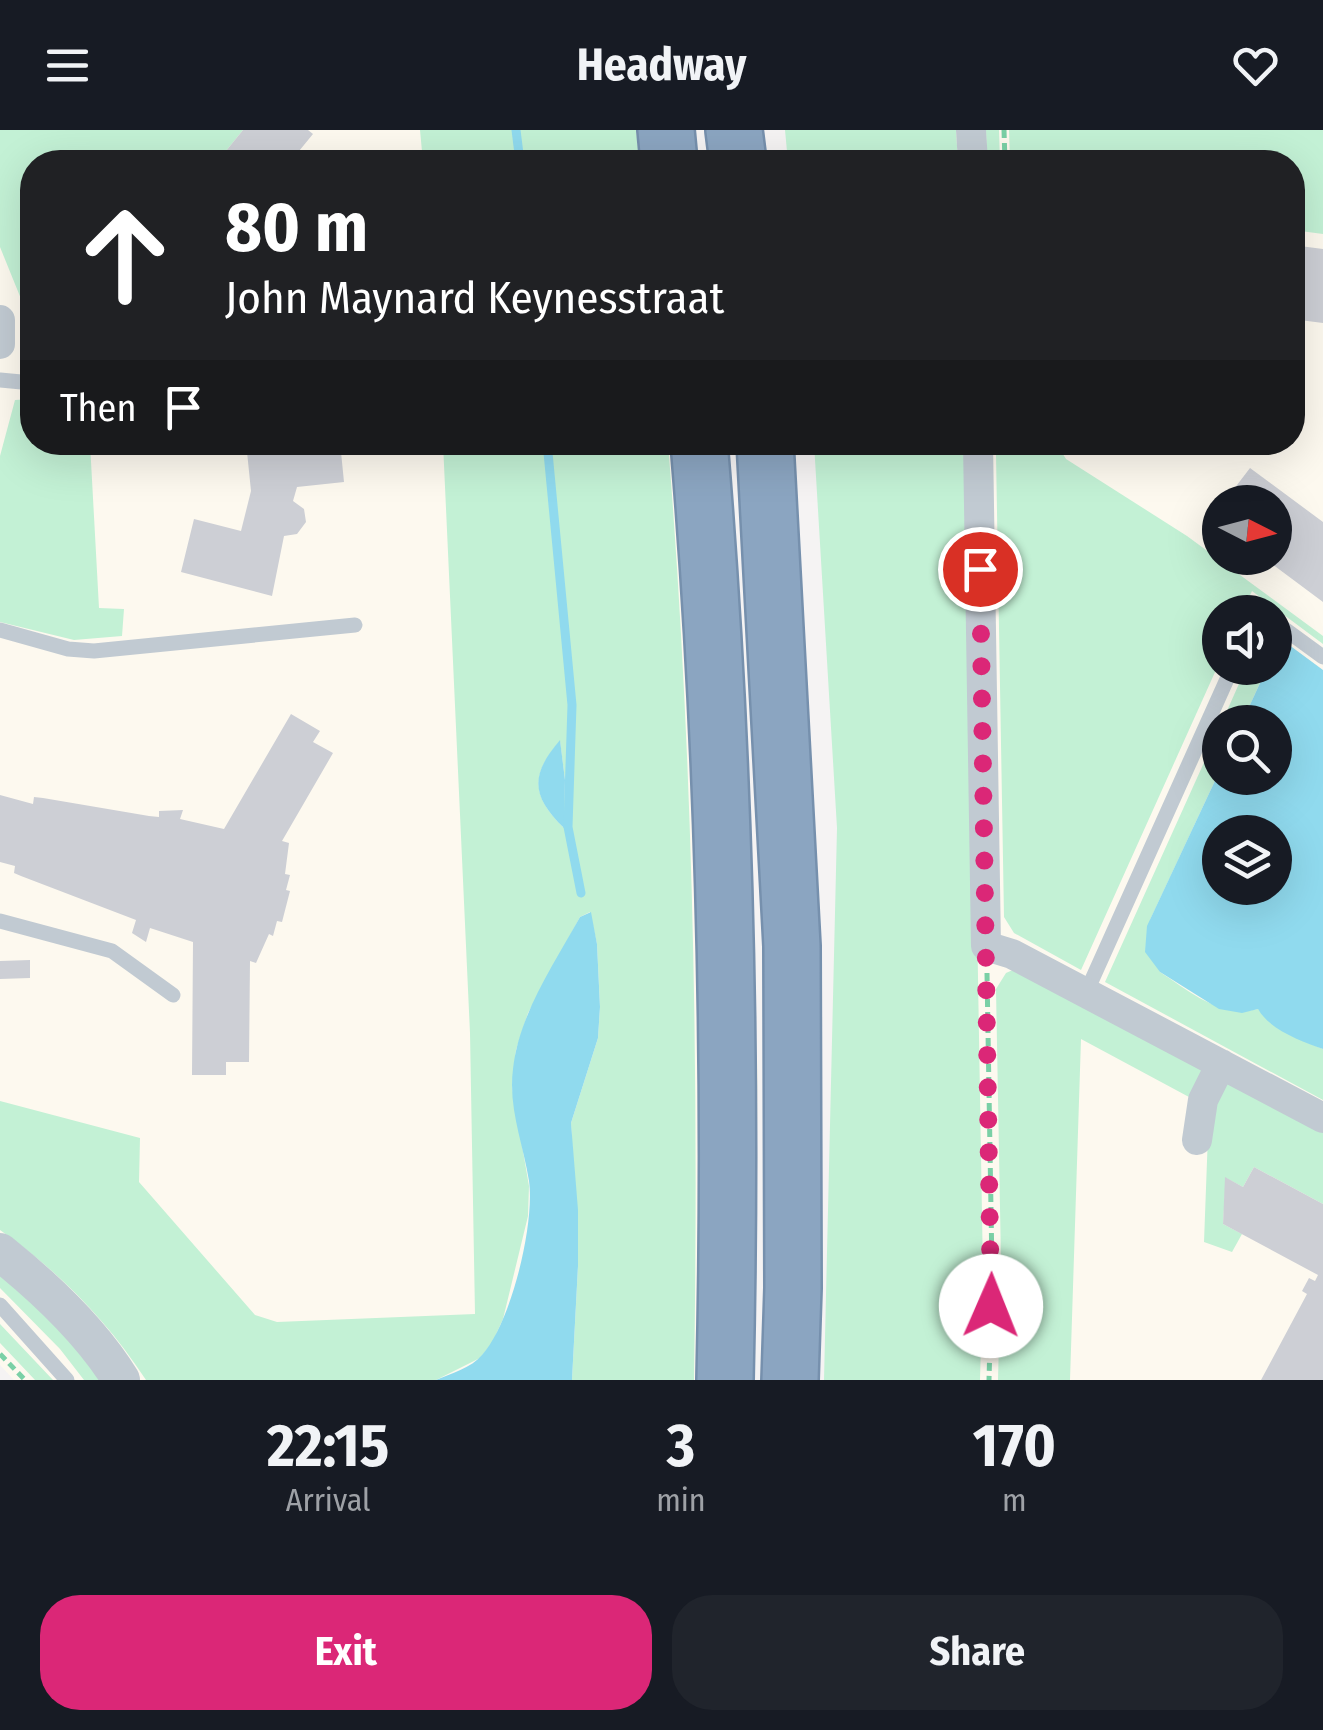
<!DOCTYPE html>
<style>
body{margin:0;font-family:"Fira Sans Condensed",sans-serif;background:#20242c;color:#f1f3f6;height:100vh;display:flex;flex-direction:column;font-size:38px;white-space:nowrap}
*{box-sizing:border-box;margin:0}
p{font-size:32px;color:#9ea1a6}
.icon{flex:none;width:55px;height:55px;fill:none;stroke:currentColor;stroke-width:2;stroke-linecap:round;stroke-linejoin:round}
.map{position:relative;height:1250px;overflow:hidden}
.details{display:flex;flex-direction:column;background:#171b24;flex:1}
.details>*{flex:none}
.guide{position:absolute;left:20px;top:20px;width:1285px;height:305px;border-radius:40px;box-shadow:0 10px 40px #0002;background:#202124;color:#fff;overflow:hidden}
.needle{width:65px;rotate:96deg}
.buttons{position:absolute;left:1202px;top:355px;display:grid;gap:20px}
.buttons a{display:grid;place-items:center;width:90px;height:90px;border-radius:50%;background:#171b24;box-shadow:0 10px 40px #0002;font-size:50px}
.pin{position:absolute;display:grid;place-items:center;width:85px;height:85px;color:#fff;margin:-42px;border:5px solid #fff;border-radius:50%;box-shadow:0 2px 10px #0007}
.me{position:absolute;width:110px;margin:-55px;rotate:1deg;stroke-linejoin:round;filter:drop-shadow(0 0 8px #0008)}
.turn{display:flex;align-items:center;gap:35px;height:210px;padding:0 40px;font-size:45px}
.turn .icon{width:130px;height:130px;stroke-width:2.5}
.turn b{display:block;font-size:70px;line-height:85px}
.then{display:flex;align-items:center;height:95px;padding:0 40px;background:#0003;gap:20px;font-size:38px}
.eta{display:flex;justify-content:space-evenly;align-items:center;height:170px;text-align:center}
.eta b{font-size:60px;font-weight:700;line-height:70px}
.primary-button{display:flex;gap:20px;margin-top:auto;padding:20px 40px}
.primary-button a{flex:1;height:115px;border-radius:40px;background:#db2777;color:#fff;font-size:40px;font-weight:700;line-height:115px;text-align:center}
.primary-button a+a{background:#20242c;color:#f1f3f6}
header{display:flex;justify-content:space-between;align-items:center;height:130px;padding:0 40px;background:#171b24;font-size:45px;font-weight:700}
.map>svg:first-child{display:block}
.commercial{fill:#fdf9ef;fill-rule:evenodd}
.green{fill:#c3f1d5;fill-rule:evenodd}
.water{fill:#90daee;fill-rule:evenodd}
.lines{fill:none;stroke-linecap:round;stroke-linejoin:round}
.stream{stroke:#90daee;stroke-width:9}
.building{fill:#cdcfd5}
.motorway-casing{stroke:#7690ad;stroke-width:60}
.path{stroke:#7ad0a6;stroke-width:5;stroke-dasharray:8 5;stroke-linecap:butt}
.service{stroke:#c1cad2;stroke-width:15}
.minor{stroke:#c1cad2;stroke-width:30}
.tertiary{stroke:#c1cad2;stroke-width:38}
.motorway{stroke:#8ba5c1;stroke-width:55}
.route{stroke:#db2777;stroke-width:18;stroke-dasharray:0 32.4}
</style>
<header><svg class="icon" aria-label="menu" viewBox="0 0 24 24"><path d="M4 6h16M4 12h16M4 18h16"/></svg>Headway<svg class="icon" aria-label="heart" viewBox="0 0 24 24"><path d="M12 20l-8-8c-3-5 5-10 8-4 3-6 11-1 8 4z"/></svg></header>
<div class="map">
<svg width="1323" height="1250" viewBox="0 0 1323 1250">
<rect width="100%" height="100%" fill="#f5f3f3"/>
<path class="commercial" d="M 0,0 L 694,0 L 698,32 L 32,32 L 32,312 L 725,313 L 733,400 L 758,945 L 753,1250 L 14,1250 L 0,1235 Z
M 794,0 L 1323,0 L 1323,1250 L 840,1250 L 835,313 L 1292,312 L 1292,32 L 798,32 ZM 1220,372 L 1275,372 L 1275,428 L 1220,428 ZM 1220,482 L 1275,482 L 1275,538 L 1220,538 ZM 1220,592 L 1275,592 L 1275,648 L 1220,648 ZM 1220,702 L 1275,702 L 1275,758 L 1220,758 Z"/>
<path class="green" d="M 0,0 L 243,0 L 217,32 L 32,32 L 32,196 L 0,117 Z
M 420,0 L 636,0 L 640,32 L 423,32 Z
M 785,0 L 956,0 L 958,32 L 788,32 Z
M 986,0 L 999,0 L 1000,32 L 987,32 Z
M 1009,0 L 1323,0 L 1323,104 L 1293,100 L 1292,32 L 1010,32 Z
M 32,269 L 32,312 L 90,313 L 99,478 L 124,479 L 122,506 L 74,510 L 0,492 L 0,326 L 15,270 Z
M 1003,312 L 1056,313 L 1066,329 L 1187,406 L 1323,506 L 1323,514 L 1252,461 L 1242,482 L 1220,482 L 1220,531 L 1081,840 L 1014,803 L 1004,787 L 996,324 Z
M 443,313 L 668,313 C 693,624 699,937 694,1250 L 572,1250 L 578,1136 L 571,993 L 598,908 L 600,877 L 597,814 L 590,782 L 580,787 L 528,883 L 516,920 L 512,957 L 529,1056 L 528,1086 L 503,1189 L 492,1213 L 480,1228 L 436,1250 L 146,1250 C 107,1190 58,1141 0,1100 L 0,971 L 140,1008 L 139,1052 L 255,1185 L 277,1192 L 475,1184 L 470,903 ZM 560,611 L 565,650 L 563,697 C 531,665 531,644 560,611 Z
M 814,313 L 969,313 L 983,1144 L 980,1250 L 824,1250 L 837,698 Z
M 1246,538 L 1267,538 L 1242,592 L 1222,592 Z
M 1220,597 L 1220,640 L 1150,790 L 1160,842 C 1192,863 1220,888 1258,879 L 1301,910 L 1323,919 L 1323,970 L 1105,852 Z
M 1015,839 L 1323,1001 L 1323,1074 L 1254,1037 L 1243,1057 L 1226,1048 L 1223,1094 L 1242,1104 L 1232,1122 L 1204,1112 L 1208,1004 L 1189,967 L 1081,909 L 1070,1250 L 998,1250 L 1001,1132 L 996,859 L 1006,843 Z
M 0,1142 L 70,1210 L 100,1250 L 84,1250 L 60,1219 L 0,1158 Z
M 0,1194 L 53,1250 L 35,1250 L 0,1213 Z"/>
<path class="water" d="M 1281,509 L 1323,540 L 1323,919 C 1301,911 1270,900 1258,879 L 1242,883 L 1219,879 L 1160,842 L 1145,822 L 1147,796 L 1220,640 L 1220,648 L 1275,648 L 1275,592 L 1242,592 L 1267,538 L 1275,538 L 1275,521 ZM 1220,702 L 1275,702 L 1275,758 L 1220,758 Z
M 560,610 L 565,650 L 564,698 C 531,666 530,645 560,610 Z
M 591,782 L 597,814 L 600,877 L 598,908 L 571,993 L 578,1080 L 578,1136 L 572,1250 L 436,1250 C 452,1243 471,1238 482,1225 C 511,1193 535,1094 529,1051 C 523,1013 508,978 513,939 C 519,884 554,834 580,787 Z"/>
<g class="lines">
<path class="stream" d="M 516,0 L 520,32
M 547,312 L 572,575 L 568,697 L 581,763"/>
</g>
<path class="building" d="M 243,0 L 308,0 L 313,4 L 290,32 L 217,32 Z
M 1292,115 L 1323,119 L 1323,193 L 1292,189 Z
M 246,312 L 340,312 L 344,352 L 297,357 L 293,371 L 304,379 L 306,392 L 297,404 L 284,406 L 272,466 L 181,442 L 194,389 L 241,401 L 251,361 Z
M 1250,338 L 1323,392 L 1323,472 L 1264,428 L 1275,428 L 1275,372 L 1224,372 Z
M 1220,378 L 1220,406 L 1207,396 Z
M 291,584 L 320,601 L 313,612 L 333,623 L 282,711 L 289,713 L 285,744 L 290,745 L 286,760 L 290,761 L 282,792 L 277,791 L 273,806 L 269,804 L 256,833 L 250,831 L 249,932 L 226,932 L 226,945 L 192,945 L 193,812 L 150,798 L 146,812 L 132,803 L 136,790 L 21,746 L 14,743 L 15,736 L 0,732 L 0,665 L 33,674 L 34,667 L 43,668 L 149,686 L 159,687 L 159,681 L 183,680 L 180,689 L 224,699 Z
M 30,830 L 30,848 L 0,849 L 0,831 Z
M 1254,1037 L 1323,1074 L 1323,1250 L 1261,1250 L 1307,1164 L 1302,1161 L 1309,1148 L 1315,1151 L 1318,1145 L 1223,1094 L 1225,1047 L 1243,1057 Z"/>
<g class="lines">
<defs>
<path id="motorway" d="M 666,0 L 669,32
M 734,0 L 738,32
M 699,312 C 725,624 732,938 725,1250
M 765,312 L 792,816 L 793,1158 L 790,1250"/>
</defs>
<use href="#motorway" class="motorway-casing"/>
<path class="path" d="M 1004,0 L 1005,32
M 987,843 L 992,1138 L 989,1250
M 0,1224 L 25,1250"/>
<path class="service" d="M 0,250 L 32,253
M 1257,482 L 1258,479 L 1263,482
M 1275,492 L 1323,527
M 0,500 L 68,519 L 94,521 L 355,495
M 0,791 L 112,821 L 173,865
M 1086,863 L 1232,538
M 0,1175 L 67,1250"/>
<path class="minor" d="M 971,0 L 973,32
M 0,190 L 0,214
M 978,312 L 986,816 L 1012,824 L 1323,988
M 1197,1010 L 1203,970 L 1221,934"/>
<path class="tertiary" d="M 0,1122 C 45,1158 91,1201 121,1250"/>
<use href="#motorway" class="motorway"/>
</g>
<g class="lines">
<path class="route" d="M 980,439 L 991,1176"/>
</g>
</svg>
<div class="buttons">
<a><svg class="needle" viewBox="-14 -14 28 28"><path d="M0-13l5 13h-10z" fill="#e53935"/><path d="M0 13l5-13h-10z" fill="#9ea1a6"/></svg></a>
<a><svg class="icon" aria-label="sound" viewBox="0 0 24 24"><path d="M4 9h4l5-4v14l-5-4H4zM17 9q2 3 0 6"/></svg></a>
<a><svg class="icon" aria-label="search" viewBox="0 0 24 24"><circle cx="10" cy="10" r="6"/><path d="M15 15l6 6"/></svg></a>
<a><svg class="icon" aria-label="layers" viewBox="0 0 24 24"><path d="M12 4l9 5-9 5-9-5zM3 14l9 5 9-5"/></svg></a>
</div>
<div class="pin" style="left:980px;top:439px;background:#d93025"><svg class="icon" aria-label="arrive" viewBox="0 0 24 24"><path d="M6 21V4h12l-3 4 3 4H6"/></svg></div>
<svg class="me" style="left:991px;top:1176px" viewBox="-20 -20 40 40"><circle r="19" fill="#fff"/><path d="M0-13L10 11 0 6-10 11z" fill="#db2777"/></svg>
<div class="guide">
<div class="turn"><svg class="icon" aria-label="ahead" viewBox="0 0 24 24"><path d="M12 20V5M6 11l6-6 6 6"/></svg><div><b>80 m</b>John Maynard Keynesstraat</div></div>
<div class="then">Then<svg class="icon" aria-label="arrive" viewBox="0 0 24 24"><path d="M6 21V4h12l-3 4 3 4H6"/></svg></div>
</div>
</div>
<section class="details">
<div class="eta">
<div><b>22:15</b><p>Arrival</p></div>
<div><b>3</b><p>min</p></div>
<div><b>170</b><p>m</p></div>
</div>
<div class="primary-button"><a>Exit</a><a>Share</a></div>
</section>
